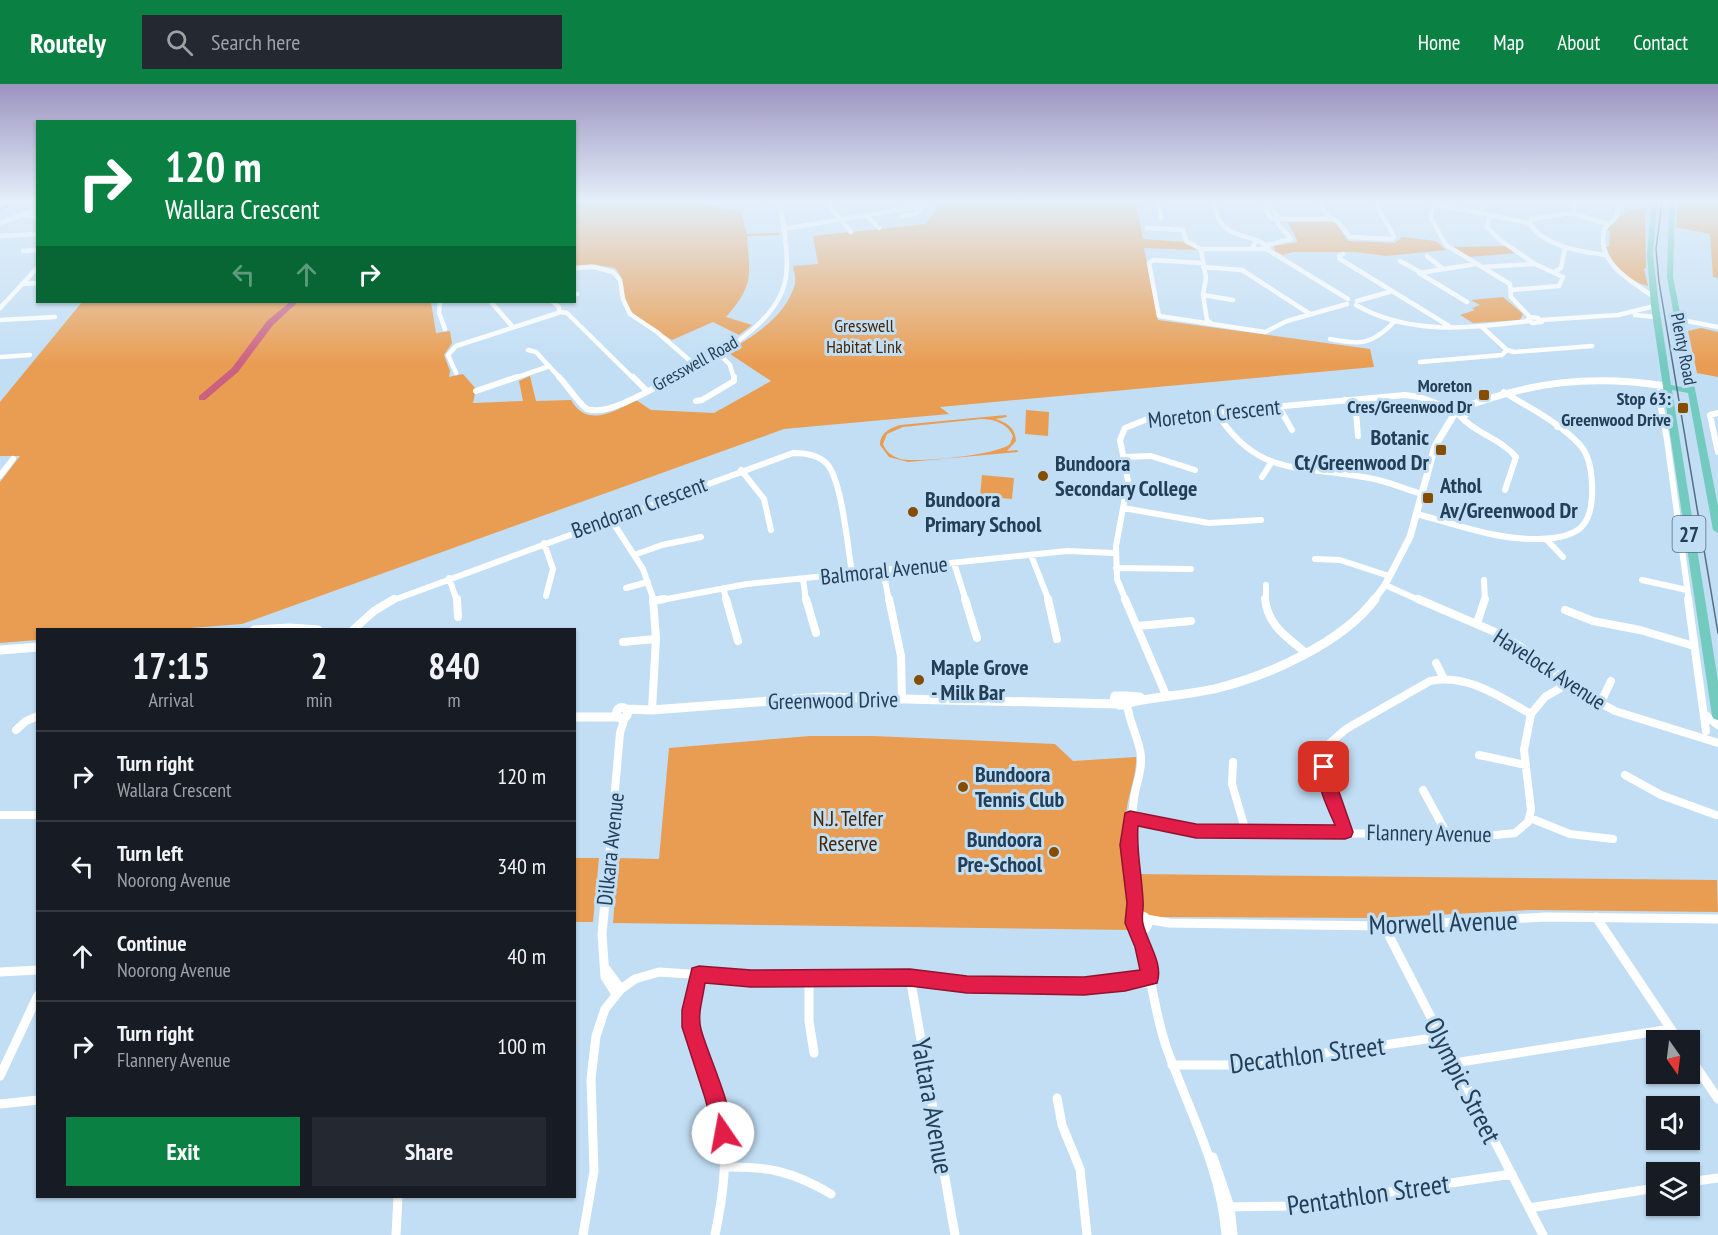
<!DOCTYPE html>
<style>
body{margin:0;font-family:"PT Sans Narrow",sans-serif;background:#242831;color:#f1f3f6;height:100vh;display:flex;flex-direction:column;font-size:22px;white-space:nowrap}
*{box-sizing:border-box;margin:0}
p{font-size:20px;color:#9ea1a6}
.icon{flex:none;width:33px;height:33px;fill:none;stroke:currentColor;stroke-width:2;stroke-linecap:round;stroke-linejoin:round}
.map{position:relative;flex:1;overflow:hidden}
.side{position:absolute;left:36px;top:544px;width:540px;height:570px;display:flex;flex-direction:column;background:#171b24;border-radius:0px;box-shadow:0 2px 4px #0004}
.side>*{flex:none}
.hud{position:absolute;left:36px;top:36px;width:540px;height:183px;border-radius:0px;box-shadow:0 2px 4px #0004;background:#0b8043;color:#fff;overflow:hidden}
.needle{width:39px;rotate:166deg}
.controls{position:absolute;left:1646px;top:946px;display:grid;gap:12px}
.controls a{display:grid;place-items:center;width:54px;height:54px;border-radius:0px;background:#171b24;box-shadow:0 2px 4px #0004;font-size:30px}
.pin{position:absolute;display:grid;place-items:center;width:51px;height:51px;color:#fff;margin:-26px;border-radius:12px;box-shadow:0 3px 9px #0006}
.me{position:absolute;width:66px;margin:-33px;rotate:348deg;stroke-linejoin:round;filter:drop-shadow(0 0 4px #0008)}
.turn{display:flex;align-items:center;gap:21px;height:126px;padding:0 30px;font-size:27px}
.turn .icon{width:78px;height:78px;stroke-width:2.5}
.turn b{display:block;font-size:42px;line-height:51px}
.lanes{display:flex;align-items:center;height:57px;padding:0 30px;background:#0003;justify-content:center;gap:30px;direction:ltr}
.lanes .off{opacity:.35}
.eta{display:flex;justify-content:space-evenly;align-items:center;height:102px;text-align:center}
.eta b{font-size:36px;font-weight:700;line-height:42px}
.primary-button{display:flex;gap:12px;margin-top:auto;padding:12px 30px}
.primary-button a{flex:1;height:69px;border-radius:0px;background:#0b8043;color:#fff;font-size:24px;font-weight:700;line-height:69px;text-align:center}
.primary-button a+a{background:#242831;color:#f1f3f6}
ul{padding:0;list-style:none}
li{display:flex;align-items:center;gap:18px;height:90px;padding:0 30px;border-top:2px solid #363941}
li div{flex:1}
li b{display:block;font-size:22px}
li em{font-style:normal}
header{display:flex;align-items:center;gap:36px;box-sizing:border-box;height:84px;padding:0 30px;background:#0b8043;color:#fff}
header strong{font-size:28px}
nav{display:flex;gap:33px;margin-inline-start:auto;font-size:21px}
.search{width:420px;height:54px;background:#242831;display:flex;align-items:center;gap:15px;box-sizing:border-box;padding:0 21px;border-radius:0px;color:#9ea1a6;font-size:22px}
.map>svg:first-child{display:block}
.green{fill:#e99d52;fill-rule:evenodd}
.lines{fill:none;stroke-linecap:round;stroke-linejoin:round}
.river{fill:#cb6181;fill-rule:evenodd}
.minor-far3{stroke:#fff;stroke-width:4.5}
.minor-far2{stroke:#fff;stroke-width:6}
.minor-far1{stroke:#fff;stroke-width:8}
.minor{stroke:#fff;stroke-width:9}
.tertiary-far2{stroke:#fff;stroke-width:5}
.tertiary-far1{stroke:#fff;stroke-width:7}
.tertiary{stroke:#fff;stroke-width:9}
.trunk{fill:#73cbbf;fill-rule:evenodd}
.tram{stroke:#516f85;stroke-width:1.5}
.rail-casing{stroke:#516f85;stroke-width:3}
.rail{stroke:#c2def4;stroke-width:1.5;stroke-dasharray:4.5;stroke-linecap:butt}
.route{fill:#e11d48;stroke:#92132f;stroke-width:1.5}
.poi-dot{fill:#864d01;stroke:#c2def4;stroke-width:2}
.labels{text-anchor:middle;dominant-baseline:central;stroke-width:6;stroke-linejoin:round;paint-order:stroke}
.far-park-label{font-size:18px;fill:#462602;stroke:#c2def4}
.far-street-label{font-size:18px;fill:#213f56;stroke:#c2def4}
.far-poi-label{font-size:18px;font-weight:bold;fill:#213f56;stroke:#c2def4;text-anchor:end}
.shield{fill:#c2def4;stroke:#516f85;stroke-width:1.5}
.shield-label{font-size:21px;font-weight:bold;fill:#213f56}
.street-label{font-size:22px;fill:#213f56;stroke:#c2def4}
.poi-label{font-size:22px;font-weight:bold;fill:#213f56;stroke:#c2def4;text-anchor:start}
.park-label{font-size:22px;fill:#462602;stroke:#c2def4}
.near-street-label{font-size:27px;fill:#213f56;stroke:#c2def4}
</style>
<header>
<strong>Routely</strong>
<div class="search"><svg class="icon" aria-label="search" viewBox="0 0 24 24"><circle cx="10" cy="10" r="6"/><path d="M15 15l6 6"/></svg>Search here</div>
<nav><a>Home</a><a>Map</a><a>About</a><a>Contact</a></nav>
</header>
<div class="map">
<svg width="1718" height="1151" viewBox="0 0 1718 1151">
<rect width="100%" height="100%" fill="#c2def4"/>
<path class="green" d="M 575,119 L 695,119 L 741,128 L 747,150 L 779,149 L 779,151 L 747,152 C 750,192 754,201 726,233 L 752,241 L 739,251 L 713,238 L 672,256 C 659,247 633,236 627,220 C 621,205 627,198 615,184 L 591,180 L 575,182 Z
M 940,119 L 1151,119 L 1137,124 L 1143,155 L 1184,158 L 1196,164 L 1197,166 L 1144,164 L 1158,236 L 1370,265 L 1374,283 L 940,323 L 949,330 L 784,345 L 242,540 L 165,546 L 38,546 L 37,556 L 0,559 L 0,398 L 20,372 L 0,372 L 0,318 L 82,218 L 431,218 L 436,249 L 450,247 L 452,259 L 444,271 L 450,287 L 449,293 L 463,290 L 476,305 L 473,319 L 523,317 L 519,297 L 530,292 L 536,317 L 571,316 C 587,344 614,328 636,316 L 651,326 L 714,329 L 771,297 L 727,268 C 753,252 786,233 795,200 C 796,195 794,187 793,182 L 818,180 L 813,152 L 926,140 Z
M 1678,119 L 1718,119 L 1718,194 L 1713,193 L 1710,150 L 1676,143 Z
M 1645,124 L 1646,184 L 1644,185 L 1648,202 C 1628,197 1612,182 1606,163 L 1609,163 L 1610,147 L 1607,146 C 1618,130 1627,127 1645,124 Z
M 1288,138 L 1335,138 L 1348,157 L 1395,159 L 1402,153 L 1436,157 L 1446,166 L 1386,172 L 1356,168 L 1293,168 L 1283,171 L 1275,167 L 1274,162 L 1298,158 Z
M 1506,162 L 1516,169 L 1469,173 L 1451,163 Z
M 1503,213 L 1523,230 L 1520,236 L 1473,239 L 1460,231 L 1475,226 L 1472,224 L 1480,221 L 1471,216 Z
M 1701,244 L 1718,248 L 1718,293 L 1697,289 L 1688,247 Z
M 1026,326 L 1049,328 L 1048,352 L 1025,350 Z
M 1006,331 L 1007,333 L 995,335 C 1006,338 1016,344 1016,357 L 1007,367 L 1017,366 L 1018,368 L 908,378 L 889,373 L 880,361 C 880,349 890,344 900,341 ZM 981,335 C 994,335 1007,339 1013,352 L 1010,360 C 999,371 916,379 900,375 C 892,372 886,368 883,360 L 887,350 L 903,343 Z
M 982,391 L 1014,394 L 1012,415 L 980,412 Z
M 810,652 L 873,652 L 1055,660 L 1073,677 L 1136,673 C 1137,693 1127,712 1126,732 C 1122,767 1128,796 1133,830 L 1127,835 L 1129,846 L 613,839 L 618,774 L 659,775 L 669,664 Z
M 575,774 L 599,774 L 593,838 L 575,838 Z
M 1136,790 L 1717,796 L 1718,828 L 1530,826 L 1376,834 L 1152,833 L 1140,825 Z"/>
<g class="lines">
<path class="river" d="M 290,218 L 298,218 L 273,241 L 238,288 L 205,316 L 199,316 L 199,312 L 232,284 L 267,237 Z"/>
<path class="minor-far3" d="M 1159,119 L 1161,134
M 1214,119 C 1219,160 1254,146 1269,165 L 1256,165 L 1253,162 L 1255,159
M 1263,119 L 1270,133 L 1274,135 L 1332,135 L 1338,138 L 1350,153 L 1392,155 L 1394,153 C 1389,140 1380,132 1377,119
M 1269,119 L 1279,136
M 1319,119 L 1330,135
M 1619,119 C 1618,123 1618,129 1616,133 C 1613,138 1606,140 1604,147 C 1597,180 1631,197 1654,213
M 1439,121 L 1529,139
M 829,122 L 851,148
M 1432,122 L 1431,134 L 1446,161 L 1510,200 L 1511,213 L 1530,233
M 1481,129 L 1484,119
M 1573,130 L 1574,119
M 22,131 L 38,133
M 1490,131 L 1487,143 L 1500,156 L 1535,180 L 1563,193 L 1559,202 L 1512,206
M 867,132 L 879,144
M 902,132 L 916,130 L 923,122
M 1147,144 L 1183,146 L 1186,157 L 1201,165
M 783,145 L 928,121
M 0,152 L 38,150
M 1267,161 L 1291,155 L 1278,140 L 1277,135
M 1201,165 L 1206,194 L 1203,211 L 1207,236 L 1212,240 L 1265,248 L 1287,237 L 1347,220
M 1201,165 L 1256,165
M 1268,166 L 1348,215
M 23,167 L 38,166
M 1343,170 L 1339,172 L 1340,175 L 1449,242
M 1605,171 C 1579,167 1545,163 1529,139 L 1532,135 L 1571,129 L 1608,140
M 1427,172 L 1442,184
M 1400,177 L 1420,188
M 1202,179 L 1153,176 L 1149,179 L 1159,232 L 1212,240
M 1203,183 L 1242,186 L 1310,230
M 1482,183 L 1534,180
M 574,184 L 594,183 L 613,188 L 620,196 L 623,215 L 630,230 L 657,248 L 695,281
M 1556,187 L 1561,184 L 1565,164
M 22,200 L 38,199
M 574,210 L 577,210
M 1203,211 L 1233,216
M 1357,217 L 1389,208 L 1389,205
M 440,218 L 439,229 L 445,245
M 491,218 L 512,242
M 553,218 L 559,223 L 559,227
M 1467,218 L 1419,189 L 1476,180
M 1356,221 C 1410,252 1470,244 1529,237
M 0,224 L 38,183
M 1635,231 L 1656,233
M 1530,233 L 1538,234 L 1542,238 L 1532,239 L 1528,235 Z
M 1677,235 L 1718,243
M 0,236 L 55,233
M 1541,236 L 1618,231 L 1655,222
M 1482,243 L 1507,266 L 1514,268 L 1592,262
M 1330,255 C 1360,261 1372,261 1394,238
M 528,266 L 536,268 L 561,295
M 718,269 L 730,281 L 734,295
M 0,273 L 30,271
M 1420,278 L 1502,271 L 1507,266
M 456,289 L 448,271 L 456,262 L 561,228 L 567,229 L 634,295
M 512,295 L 547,283
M 671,295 C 711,275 779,242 786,193 C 789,169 783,143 780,119"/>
<path class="minor-far2" d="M 559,293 C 566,300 581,322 587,325 C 608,333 655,303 674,293
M 633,293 L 646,306
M 476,307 L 517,293
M 1658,308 L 1667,356 L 1689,517
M 1345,316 L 1356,328 L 1358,352
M 696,317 L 702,316 L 734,297 L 734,293
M 1279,323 L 1292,346
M 1216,328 C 1259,395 1300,380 1369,394 C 1387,397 1405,405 1422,410
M 1718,329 L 1710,331 L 1718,368
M 1460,332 C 1476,350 1500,354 1516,373 L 1505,406
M 1638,332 L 1662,337
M 1557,343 L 1582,338
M 1123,373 L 1151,372 L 1195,386
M 741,386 L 764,415 L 771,446
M 0,392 L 13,375
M 1262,393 L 1271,379
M 1123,424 L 1209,439 L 1261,436
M 1417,430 C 1457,441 1497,456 1539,455 C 1581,454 1594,441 1592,399 C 1591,385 1589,371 1580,361 C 1559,338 1529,324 1504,308
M 610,434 L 643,485 L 654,517
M 1546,455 L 1563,473
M 544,459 L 553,485 L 546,512
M 634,471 L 662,461 L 701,453
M 1031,471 L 1049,517
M 1315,475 L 1340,476 L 1389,492
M 954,479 L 966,517
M 1116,484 L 1191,485
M 883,486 L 889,517
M 449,494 L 457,517
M 803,495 L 806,517
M 1484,496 L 1485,517
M 1642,496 L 1687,506
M 1385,501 L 1421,517
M 626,504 L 648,498
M 723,504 L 727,517
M 391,517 L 793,369 C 805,369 819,371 827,380 C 842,396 848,466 852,489
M 656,517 L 747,500 L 1067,467 L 1115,469
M 1126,517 L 1117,495 L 1116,462 L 1128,397 L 1120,356 L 1125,344 L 1150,334 L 1405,311 L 1419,313 L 1456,326
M 1266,517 L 1266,501"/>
<path class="minor-far1" d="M 457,515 L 458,533
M 726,515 L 738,557
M 806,515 L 816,549
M 889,515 L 901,572 L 902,615
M 965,515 L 977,554
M 1048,515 L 1057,555
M 1125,515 L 1166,611
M 1265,515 C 1268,542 1287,553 1306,569
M 1418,515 L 1495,548 L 1521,563 L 1583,609 L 1615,627 L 1718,659
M 1688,515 L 1706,647
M 653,517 L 664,515
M 1565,526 L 1593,537 L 1640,546 L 1694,562
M 1477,539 L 1485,515
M 1138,542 L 1191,537
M 353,546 L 374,527 L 394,515
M 623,558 L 655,555
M 1436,579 L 1443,593
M 1127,620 C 1129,639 1140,656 1141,673 C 1142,688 1136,700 1134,714 C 1130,744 1130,767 1132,797
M 1600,620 L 1611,597
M 652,626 L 656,554 L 653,515
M 1704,630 L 1718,641
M 16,646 L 26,637 L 38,632
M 1479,671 L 1526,681
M 1233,678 L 1232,700 L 1246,748
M 1625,691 L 1661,711 L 1716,731
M 1423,706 L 1447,750
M 0,731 L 38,731
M 1130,733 L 1184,746 L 1212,748 L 1496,751 L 1515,749 L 1528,738 L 1531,726 L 1524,666 L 1531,630 L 1545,613 L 1569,599
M 1530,734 L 1570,750 L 1613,755
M 1345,748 L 1324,689 L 1324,675 L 1330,659 L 1346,645 L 1430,597 C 1467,589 1500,613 1531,630
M 607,797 L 620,649 L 625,633"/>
<path class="minor" d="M 607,796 L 602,850 L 605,893 L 616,910
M 1132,796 L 1135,834
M1134 839a7 7 0 1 1 14 0a7 7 0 1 1-14 0Z
M 1596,833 L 1679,957
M 1146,835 L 1169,839 L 1384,842 L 1546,833 L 1718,835
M 1384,842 L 1543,1151
M 1138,845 C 1151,884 1153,926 1167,965 C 1189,1027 1221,1084 1226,1151
M 606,885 L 621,905
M 0,888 L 38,886
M 698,890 C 695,906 690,923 691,940 C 693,973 713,1001 720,1032 C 729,1072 723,1112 715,1151
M 910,893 L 955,1151
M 809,894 L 809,937 L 814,969
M 1131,899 L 1152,899
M 1689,972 L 1718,1015
M 1454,979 L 1671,945
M 1172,981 L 1239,981 L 1441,953
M 0,992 L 38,911
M 1057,1014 L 1062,1041 L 1080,1085 L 1087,1151
M 0,1020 L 38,1016
M 1213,1073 L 1230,1123 L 1233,1151
M 725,1083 C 768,1082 794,1088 831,1110
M 1689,1098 L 1718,1094
M 1224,1123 L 1295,1122 L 1512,1090
M 1529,1124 L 1656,1104
M 396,1151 L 398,1113
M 583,1151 L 594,1087 L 591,995 L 596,952 L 605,925 L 621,905 L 635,895 L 659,888 L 751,894 L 910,893 L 967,901 L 1084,902 L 1150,893"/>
<path class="tertiary-far2" d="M 0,139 L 38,125"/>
<path class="tertiary-far1" d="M 1459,325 C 1530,298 1590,290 1666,302
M 1459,325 L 1465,328 L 1465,331 L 1455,329 L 1455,326 Z
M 1373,517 L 1385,501 L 1410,453 L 1435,362 L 1455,329"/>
<path class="tertiary" d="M 254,546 L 290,544 L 318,546
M 0,566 L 38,563
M 1115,612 L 1126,612 L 1129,617 L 1125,621 L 1119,621 L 1114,617 Z
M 1126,612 L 1140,613
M 1128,619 C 1158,612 1189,611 1218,604 C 1270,591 1343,558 1375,515
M616.5 629a5.5 5.5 0 1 1 11 0a5.5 5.5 0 1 1-11 0Z
M 626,625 L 652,626 L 823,613 L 1117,620
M 574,633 L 617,633"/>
<path class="trunk" d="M 1651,119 L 1657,119 L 1653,171 L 1659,222 L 1671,301 L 1687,304 L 1667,193 L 1669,119 L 1675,119 L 1673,193 L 1718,422 L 1718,449 L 1713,446 L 1688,309 L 1672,306 L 1718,597 L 1718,636 L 1714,635 L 1712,632 L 1651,222 L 1647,171 Z"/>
<path class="tram" d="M 1662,119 L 1656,165 L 1659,198 L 1718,549"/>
<defs>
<path id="rail" d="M 0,125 L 12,119"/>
</defs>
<use href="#rail" class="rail-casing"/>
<use href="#rail" class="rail"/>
</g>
<linearGradient id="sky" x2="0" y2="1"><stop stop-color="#9c93bf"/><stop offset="0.42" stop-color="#e4f0fa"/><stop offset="1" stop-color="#e4f0fa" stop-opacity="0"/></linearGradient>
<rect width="1718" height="280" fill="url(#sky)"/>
<path class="route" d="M 1324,677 L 1329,679 L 1353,748 L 1351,753 L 1345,755 L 1196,754 L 1138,742 C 1136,767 1142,791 1143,817 C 1144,824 1141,833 1143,840 C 1147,858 1164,880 1157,899 L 1125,907 L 1084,911 L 967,909 L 910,902 L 751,903 L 705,899 C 703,914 697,931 701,945 C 707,970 739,1034 730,1056 L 723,1059 L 716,1056 L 705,1014 L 682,943 L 682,926 L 692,884 L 699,882 L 751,886 L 910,885 L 967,892 L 1084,893 L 1140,886 L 1135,863 L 1125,839 L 1127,819 L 1120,761 L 1125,729 L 1130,727 L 1196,740 L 1335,741 C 1329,727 1312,692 1319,679 Z"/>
<g class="poi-dot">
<rect x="1478" y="305" width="12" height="12" rx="3"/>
<rect x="1677" y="318" width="12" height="12" rx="3"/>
<rect x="1435" y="360" width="12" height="12" rx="3"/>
<circle cx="1043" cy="392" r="6"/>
<rect x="1422" y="408" width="12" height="12" rx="3"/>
<circle cx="913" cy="428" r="6"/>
<circle cx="919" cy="596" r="6"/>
<circle cx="963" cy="703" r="6"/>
<circle cx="1054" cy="768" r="6"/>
</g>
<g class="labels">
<g class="far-park-label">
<text x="864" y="241">Gresswell<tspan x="864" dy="21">Habitat Link</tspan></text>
</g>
<g class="far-street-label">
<text transform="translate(1684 265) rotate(79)">Plenty Road</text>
<text transform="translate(695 279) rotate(-29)">Gresswell Road</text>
</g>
<g class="far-poi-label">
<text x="1472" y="301">Moreton<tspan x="1472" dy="21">Cres/Greenwood Dr</tspan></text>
<text x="1671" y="314">Stop 63:<tspan x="1671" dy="21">Greenwood Drive</tspan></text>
</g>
<rect class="shield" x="1672.5" y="432" width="33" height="36" rx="4.5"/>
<g class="shield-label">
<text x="1689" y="450">27</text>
</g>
<g class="street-label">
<text transform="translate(1214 329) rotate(-6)">Moreton Crescent</text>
<text transform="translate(639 423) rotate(-20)">Bendoran Crescent</text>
<text transform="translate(884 486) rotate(-6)">Balmoral Avenue</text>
<text transform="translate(1550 585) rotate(33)">Havelock Avenue</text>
<text transform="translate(833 616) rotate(-1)">Greenwood Drive</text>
<text transform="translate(1429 749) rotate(1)">Flannery Avenue</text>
<text transform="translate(610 765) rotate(-84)">Dilkara Avenue</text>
</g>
<g class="poi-label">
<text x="1429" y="353" text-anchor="end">Botanic<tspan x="1429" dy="25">Ct/Greenwood Dr</tspan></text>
<text x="1055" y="379">Bundoora<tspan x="1055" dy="25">Secondary College</tspan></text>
<text x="1440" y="401">Athol<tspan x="1440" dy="25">Av/Greenwood Dr</tspan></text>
<text x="925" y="415">Bundoora<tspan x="925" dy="25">Primary School</tspan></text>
<text x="931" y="583">Maple Grove<tspan x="931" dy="25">- Milk Bar</tspan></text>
<text x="975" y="690">Bundoora<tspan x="975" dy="25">Tennis Club</tspan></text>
<text x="1042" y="755" text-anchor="end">Bundoora<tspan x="1042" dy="25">Pre-School</tspan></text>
</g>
<g class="park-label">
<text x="848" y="734">N.J. Telfer<tspan x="848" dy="25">Reserve</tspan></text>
</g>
<g class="near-street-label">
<text transform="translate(1443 838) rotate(-2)">Morwell Avenue</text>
<text transform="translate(1307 970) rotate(-7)">Decathlon Street</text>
<text transform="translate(1463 996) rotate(63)">Olympic Street</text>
<text transform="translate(933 1022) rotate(80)">Yaltara Avenue</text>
<text transform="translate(1368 1110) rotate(-8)">Pentathlon Street</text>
</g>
</g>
</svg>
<div class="controls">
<a><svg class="needle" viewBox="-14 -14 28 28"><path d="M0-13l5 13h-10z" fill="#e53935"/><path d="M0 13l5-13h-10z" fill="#9ea1a6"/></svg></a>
<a><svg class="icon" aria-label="sound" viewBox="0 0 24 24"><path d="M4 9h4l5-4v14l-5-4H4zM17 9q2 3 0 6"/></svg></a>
<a><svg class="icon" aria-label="layers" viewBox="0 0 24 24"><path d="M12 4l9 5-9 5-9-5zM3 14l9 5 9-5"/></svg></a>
</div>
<div class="pin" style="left:1324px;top:683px;background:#d93025"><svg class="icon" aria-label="arrive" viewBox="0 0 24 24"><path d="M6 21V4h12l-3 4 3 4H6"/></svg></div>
<svg class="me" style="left:723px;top:1049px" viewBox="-20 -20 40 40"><circle r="19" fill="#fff"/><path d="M0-13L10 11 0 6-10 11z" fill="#e11d48"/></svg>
<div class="hud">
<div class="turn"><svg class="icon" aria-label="right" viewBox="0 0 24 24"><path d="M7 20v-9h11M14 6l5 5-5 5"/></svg><div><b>120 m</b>Wallara Crescent</div></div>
<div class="lanes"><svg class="icon off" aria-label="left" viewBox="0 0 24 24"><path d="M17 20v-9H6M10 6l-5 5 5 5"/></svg><svg class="icon off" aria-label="ahead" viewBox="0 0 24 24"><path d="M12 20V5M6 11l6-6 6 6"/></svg><svg class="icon" aria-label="right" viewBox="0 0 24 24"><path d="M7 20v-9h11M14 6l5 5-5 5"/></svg></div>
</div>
<section class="side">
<div class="eta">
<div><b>17:15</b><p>Arrival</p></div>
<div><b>2</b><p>min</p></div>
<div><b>840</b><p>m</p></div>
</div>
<ul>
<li><svg class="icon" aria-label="right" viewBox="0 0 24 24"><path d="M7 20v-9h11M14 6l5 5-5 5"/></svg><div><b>Turn right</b><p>Wallara Crescent</p></div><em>120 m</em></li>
<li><svg class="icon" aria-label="left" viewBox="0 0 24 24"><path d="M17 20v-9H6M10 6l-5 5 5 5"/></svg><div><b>Turn left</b><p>Noorong Avenue</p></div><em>340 m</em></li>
<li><svg class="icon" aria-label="ahead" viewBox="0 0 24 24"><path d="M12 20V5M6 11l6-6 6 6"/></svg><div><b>Continue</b><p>Noorong Avenue</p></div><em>40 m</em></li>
<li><svg class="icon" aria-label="right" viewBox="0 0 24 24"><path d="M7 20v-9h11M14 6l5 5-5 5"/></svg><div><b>Turn right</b><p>Flannery Avenue</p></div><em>100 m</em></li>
</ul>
<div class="primary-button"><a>Exit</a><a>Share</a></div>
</section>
</div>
